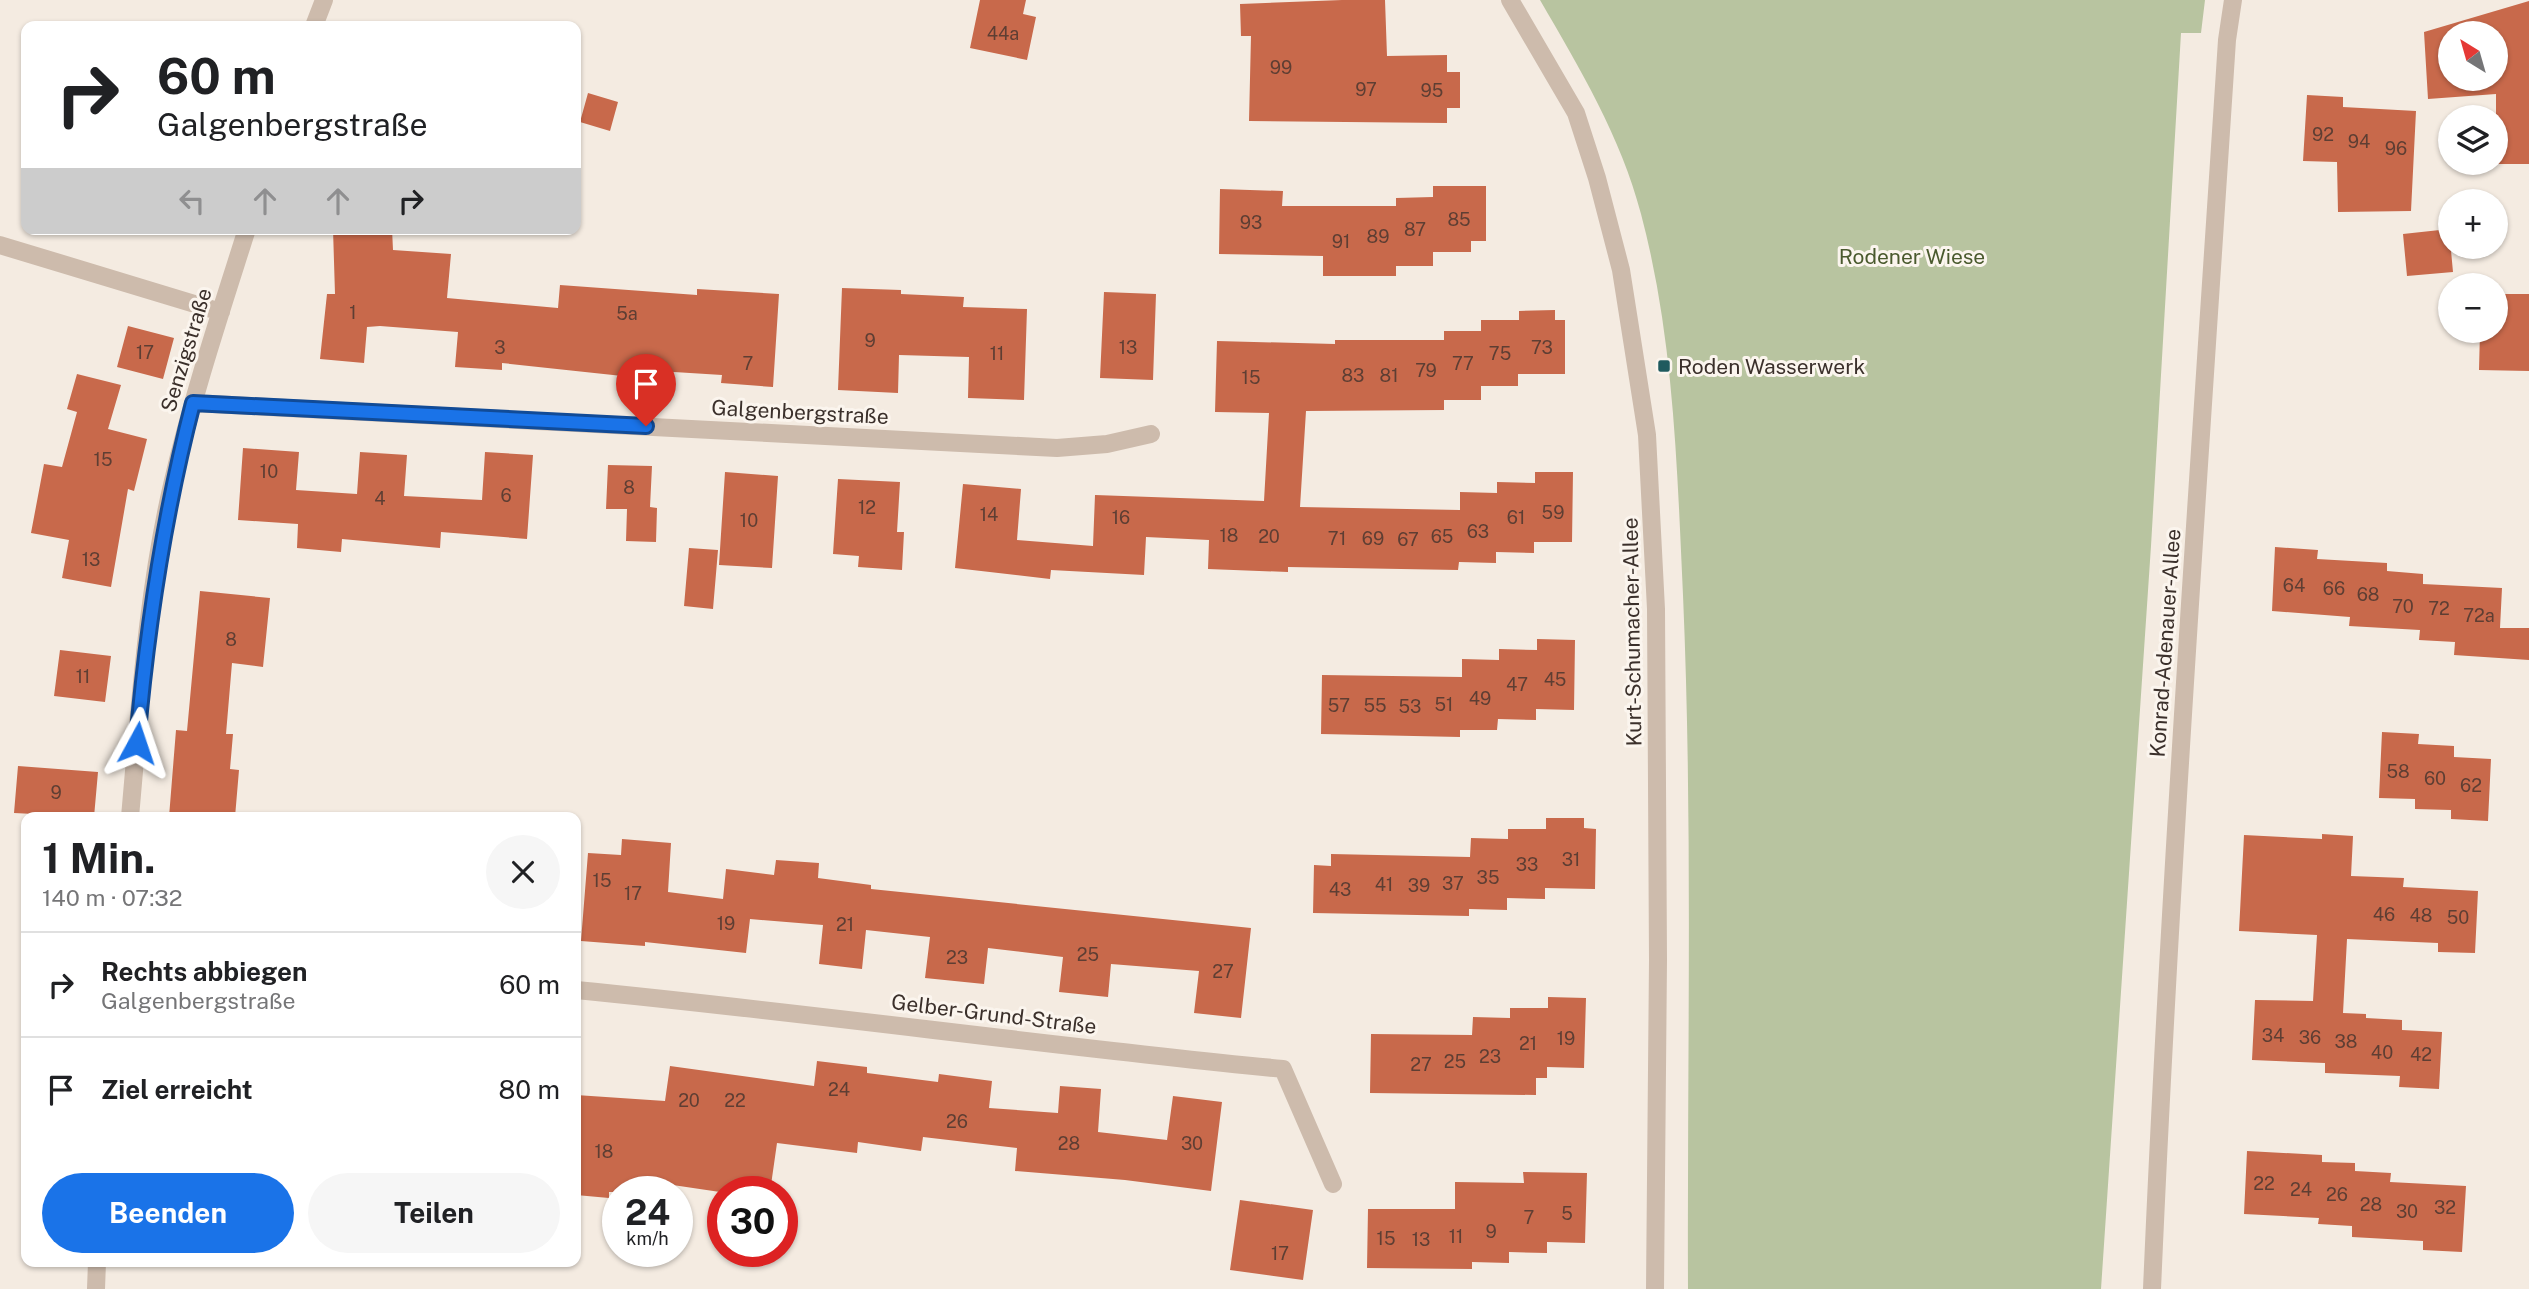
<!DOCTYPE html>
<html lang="de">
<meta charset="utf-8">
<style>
body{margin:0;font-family:"Public Sans",sans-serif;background:#f6f6f6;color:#202124;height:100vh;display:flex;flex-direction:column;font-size:26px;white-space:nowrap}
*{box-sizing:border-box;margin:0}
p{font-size:23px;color:#757577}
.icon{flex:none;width:38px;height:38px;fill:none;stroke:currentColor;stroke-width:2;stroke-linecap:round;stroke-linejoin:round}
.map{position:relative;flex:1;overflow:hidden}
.drawer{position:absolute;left:21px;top:812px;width:560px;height:455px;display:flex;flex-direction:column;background:#fff;border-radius:14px;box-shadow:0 2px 5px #0004}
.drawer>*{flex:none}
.banner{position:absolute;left:21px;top:21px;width:560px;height:214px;border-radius:14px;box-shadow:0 2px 5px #0004;background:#fff;color:#202124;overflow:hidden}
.needle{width:46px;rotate:323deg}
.tools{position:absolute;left:2438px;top:21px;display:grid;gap:14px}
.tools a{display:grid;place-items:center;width:70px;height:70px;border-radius:50%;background:#fff;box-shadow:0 2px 5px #0004;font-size:35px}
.speed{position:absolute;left:602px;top:1176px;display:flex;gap:14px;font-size:35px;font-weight:700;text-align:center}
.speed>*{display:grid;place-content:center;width:91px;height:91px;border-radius:50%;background:#fff;box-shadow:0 2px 5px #0004;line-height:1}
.speed small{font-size:18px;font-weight:400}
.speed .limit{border:10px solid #d22;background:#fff;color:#111}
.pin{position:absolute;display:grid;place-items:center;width:60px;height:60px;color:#fff;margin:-72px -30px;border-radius:50% 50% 50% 0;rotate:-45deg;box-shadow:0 0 7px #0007}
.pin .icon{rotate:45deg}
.me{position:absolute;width:77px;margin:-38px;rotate:5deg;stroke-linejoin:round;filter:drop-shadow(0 0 5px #0008)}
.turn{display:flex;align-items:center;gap:24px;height:147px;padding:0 21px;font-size:32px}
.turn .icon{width:91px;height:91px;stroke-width:2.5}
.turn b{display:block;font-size:49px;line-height:60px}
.lanes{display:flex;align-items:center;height:66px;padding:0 21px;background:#0003;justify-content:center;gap:35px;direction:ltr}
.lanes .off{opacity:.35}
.round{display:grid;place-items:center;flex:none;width:74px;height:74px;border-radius:37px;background:#f6f6f6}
.head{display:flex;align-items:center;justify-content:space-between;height:119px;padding:0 21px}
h1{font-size:42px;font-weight:700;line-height:52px}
.cta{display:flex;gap:14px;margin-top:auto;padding:14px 21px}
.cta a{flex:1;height:80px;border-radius:42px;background:#1a73e8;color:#fff;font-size:28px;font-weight:700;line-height:80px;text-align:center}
.cta a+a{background:#f6f6f6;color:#202124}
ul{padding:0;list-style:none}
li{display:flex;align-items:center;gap:21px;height:105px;padding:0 21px;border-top:2px solid #e0e0e0}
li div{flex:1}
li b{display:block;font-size:26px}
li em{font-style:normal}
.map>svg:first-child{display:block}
.green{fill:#b8c4a0}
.building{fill:#c8694b;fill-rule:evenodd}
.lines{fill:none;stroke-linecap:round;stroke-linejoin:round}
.street{stroke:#cdbbac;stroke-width:18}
.route-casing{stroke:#114b97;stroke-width:18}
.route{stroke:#1a73e8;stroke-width:12}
.poi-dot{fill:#1f5a5e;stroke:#fbf5ee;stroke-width:2.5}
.labels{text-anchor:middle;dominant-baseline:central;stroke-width:6;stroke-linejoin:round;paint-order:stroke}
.number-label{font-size:18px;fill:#5e3e33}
.park-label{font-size:21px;fill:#4a5a2e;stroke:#fbf5ee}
.street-label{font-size:21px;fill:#3b302b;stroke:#fbf5ee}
.poi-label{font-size:21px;fill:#3b302b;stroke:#fbf5ee;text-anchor:start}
</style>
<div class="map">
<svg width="2529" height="1289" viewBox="0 0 2529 1289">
<rect width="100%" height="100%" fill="#f4ebe1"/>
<path class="green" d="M 1540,0 L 2205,0 L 2201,33 L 2181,33 L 2151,546 L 2101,1289 L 1688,1289 C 1687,1058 1693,826 1683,595 C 1677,467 1674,338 1641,214 C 1621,137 1580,69 1540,0 Z"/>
<path class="building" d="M 980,0 L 1026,0 L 1023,14 L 1036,17 L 1027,60 L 970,48 Z
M 1342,0 L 1385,0 L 1387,56 L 1447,55 L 1447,72 L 1460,72 L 1460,108 L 1447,108 L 1447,123 L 1249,121 L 1251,36 L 1241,36 L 1240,4 Z
M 2529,1 L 2529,164 L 2496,164 L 2496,94 L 2428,99 L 2424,32 ZM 2450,33 L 2496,33 L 2496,79 L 2450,79 Z
M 588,93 L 618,102 L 610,131 L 580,122 Z
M 2307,95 L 2343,97 L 2343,107 L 2416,111 L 2411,211 L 2338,212 L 2337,162 L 2303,161 Z
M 1433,186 L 1486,186 L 1486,241 L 1471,241 L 1471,252 L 1433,252 L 1433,266 L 1396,266 L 1396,276 L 1323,276 L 1323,256 L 1219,254 L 1220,189 L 1283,191 L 1282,206 L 1396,206 L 1396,198 L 1433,197 Z
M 333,229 L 392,229 L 393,250 L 451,254 L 447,298 L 558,308 L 560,285 L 697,295 L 697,289 L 779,294 L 773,387 L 721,383 L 722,375 L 642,370 L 641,378 L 502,363 L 502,370 L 455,367 L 458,332 L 380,326 L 367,327 L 364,363 L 320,359 L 327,294 L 335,294 Z
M 2449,229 L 2453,272 L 2407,276 L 2403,234 Z
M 842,288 L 901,290 L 901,294 L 964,297 L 963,307 L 1027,309 L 1024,400 L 968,398 L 969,357 L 899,355 L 898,393 L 838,390 Z
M 1104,292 L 1156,294 L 1153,380 L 1100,378 Z
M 2496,294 L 2529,294 L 2529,371 L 2479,370 L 2480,331 L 2496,331 Z
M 1555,310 L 1555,320 L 1565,320 L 1565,374 L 1518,374 L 1518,386 L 1481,386 L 1481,400 L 1444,400 L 1444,410 L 1306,411 L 1300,507 L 1460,510 L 1460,492 L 1497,493 L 1497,482 L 1535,483 L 1535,472 L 1573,472 L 1572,542 L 1534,542 L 1534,553 L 1496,552 L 1496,563 L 1459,562 L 1458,570 L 1288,567 L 1288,572 L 1208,569 L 1209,540 L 1146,537 L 1144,575 L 1051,570 L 1050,579 L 955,568 L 963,484 L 1021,489 L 1017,540 L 1093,546 L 1095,495 L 1264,501 L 1269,413 L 1215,412 L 1217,341 L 1335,344 L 1335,340 L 1444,340 L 1444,331 L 1481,331 L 1481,320 L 1519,320 L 1519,311 Z
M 128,326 L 174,338 L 163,379 L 117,367 Z
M 77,374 L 121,385 L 108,429 L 147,439 L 134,491 L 128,489 L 111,587 L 62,578 L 69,540 L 31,533 L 44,464 L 62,467 L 77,412 L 67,409 Z
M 243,448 L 299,452 L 296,490 L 357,494 L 360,452 L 407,455 L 404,496 L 482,500 L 485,452 L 533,455 L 527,539 L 441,532 L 440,548 L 342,539 L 341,552 L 297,548 L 298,524 L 238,520 Z
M 608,465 L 652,466 L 650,507 L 657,508 L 656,542 L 626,541 L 627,509 L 606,509 Z
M 725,472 L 778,476 L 772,568 L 719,565 Z
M 838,479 L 900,482 L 897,532 L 904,532 L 902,570 L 858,567 L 859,556 L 833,554 Z
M 2275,547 L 2318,550 L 2317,559 L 2387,563 L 2387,571 L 2423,574 L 2423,584 L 2502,588 L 2500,628 L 2529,628 L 2529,660 L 2454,655 L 2455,642 L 2419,640 L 2420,630 L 2349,626 L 2350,617 L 2272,611 Z
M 689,548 L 718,550 L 713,609 L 684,606 Z
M 200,591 L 270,598 L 263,667 L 232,663 L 226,734 L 233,734 L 230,769 L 239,770 L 235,817 L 169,817 L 176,730 L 187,731 Z
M 1537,639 L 1575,640 L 1574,710 L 1536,709 L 1536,720 L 1498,719 L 1497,730 L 1460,730 L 1460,737 L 1321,734 L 1322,675 L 1462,677 L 1462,659 L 1499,660 L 1499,649 L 1537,650 Z
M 60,650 L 111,656 L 105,702 L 54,696 Z
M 2382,732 L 2419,734 L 2418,744 L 2454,746 L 2454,757 L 2491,759 L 2488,821 L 2451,819 L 2451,810 L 2415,809 L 2415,799 L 2379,798 Z
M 18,766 L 98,772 L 94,817 L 14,813 Z
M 1546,818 L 1584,818 L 1584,828 L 1596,829 L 1595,889 L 1545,888 L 1545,899 L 1507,898 L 1507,910 L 1469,909 L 1469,916 L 1313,913 L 1314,865 L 1331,866 L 1331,854 L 1470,857 L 1471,838 L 1508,839 L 1508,829 L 1546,829 Z
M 2322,834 L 2353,836 L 2351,876 L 2404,878 L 2403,887 L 2478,891 L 2475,953 L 2438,952 L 2438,943 L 2347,939 L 2343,1013 L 2366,1014 L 2366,1018 L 2402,1020 L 2402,1030 L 2442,1032 L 2439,1089 L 2399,1087 L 2400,1076 L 2325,1073 L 2325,1063 L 2252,1060 L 2255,1000 L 2313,1001 L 2317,935 L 2239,931 L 2244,835 L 2322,839 Z
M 622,839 L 671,843 L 668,892 L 723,899 L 726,869 L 774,875 L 776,860 L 819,863 L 818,878 L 871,885 L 871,889 L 1251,928 L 1241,1018 L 1194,1013 L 1199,971 L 1111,964 L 1108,997 L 1059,992 L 1063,957 L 988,948 L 984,984 L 925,978 L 930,937 L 866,930 L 862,969 L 819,964 L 823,925 L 750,919 L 746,953 L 645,942 L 645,946 L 581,941 L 588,853 L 621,855 Z
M 1548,997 L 1586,998 L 1584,1068 L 1547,1067 L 1547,1078 L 1536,1078 L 1536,1095 L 1370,1093 L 1371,1034 L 1472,1035 L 1473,1017 L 1510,1018 L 1510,1008 L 1548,1008 Z
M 817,1061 L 867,1067 L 867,1073 L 938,1082 L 939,1074 L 992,1081 L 989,1108 L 1058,1113 L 1060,1086 L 1101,1089 L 1098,1132 L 1167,1140 L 1173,1096 L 1222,1102 L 1211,1191 L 1125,1180 L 1015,1171 L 1017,1148 L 923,1137 L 921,1151 L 858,1142 L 857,1153 L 777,1143 L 770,1192 L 720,1192 L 666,1184 L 665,1192 L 609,1192 L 609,1198 L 576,1195 L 576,1095 L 665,1101 L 670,1066 L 814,1086 Z
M 2247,1151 L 2322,1155 L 2322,1162 L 2355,1163 L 2355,1171 L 2391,1173 L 2390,1182 L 2466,1186 L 2462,1252 L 2423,1250 L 2423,1241 L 2352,1237 L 2352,1226 L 2318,1224 L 2319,1218 L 2244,1214 Z
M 1523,1172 L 1587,1173 L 1585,1243 L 1547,1242 L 1547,1253 L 1509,1252 L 1509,1263 L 1472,1262 L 1472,1269 L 1367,1268 L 1368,1209 L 1455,1209 L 1455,1182 L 1524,1183 Z
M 1240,1200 L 1313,1210 L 1303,1280 L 1230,1270 Z"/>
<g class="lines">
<path class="street" d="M 1510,0 L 1576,113 L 1597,178 L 1621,270 L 1647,435 L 1656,609 L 1658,960 L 1655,1289
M 314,26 L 324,0
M 0,245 L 221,312
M 193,403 L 1057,448 L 1107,444 L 1151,434
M 130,817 C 140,706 147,593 172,485 C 192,398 220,314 247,229
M 576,990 C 812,1013 1047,1046 1283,1069 L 1333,1184
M 96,1289 L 97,1262
M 2152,1289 C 2170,872 2200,456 2227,40 L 2233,0"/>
</g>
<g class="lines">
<defs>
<path id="route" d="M 137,743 C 147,627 164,515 193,403 L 646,426"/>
</defs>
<use href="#route" class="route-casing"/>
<use href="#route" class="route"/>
</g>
<rect class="poi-dot" x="1657" y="359" width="14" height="14" rx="3.5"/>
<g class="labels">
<g class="number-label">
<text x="1003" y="33">44a</text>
<text x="1281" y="67">99</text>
<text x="1366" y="89">97</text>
<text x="1432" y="90">95</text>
<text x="2323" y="134">92</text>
<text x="2359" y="141">94</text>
<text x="2396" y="148">96</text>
<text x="1459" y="219">85</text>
<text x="1251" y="222">93</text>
<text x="1415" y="229">87</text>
<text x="1378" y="236">89</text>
<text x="1341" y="241">91</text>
<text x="353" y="312">1</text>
<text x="627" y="313">5a</text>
<text x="870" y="340">9</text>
<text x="500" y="347">3</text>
<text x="1128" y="347">13</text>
<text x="1542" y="347">73</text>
<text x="145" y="352">17</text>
<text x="997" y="353">11</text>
<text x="1500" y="353">75</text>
<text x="748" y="363">7</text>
<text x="1463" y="363">77</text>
<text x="1426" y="370">79</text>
<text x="1353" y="375">83</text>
<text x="1389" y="375">81</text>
<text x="1251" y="377">15</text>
<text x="103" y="459">15</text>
<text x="269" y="471">10</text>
<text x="629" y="487">8</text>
<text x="506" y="495">6</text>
<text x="380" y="498">4</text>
<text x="867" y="507">12</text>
<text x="1553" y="512">59</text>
<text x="989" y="514">14</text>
<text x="1121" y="517">16</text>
<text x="1516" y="517">61</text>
<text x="749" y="520">10</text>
<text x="1478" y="531">63</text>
<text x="1229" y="535">18</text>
<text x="1269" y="536">20</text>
<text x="1442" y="536">65</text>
<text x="1337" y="538">71</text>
<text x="1373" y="538">69</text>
<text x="1408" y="539">67</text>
<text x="91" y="559">13</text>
<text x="2294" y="585">64</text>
<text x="2334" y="588">66</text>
<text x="2368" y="594">68</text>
<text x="2403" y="606">70</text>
<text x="2439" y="608">72</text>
<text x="2479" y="615">72a</text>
<text x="231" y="639">8</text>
<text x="83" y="676">11</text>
<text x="1555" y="679">45</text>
<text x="1517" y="684">47</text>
<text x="1480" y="698">49</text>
<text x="1444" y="704">51</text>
<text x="1339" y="705">57</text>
<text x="1375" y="705">55</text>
<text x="1410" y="706">53</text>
<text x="2398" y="771">58</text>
<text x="2435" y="778">60</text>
<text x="2471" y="785">62</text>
<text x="56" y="792">9</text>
<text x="1571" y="859">31</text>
<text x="1527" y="864">33</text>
<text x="1488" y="877">35</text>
<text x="602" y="880">15</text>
<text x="1453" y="883">37</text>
<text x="1384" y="884">41</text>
<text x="1419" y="885">39</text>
<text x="1340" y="889">43</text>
<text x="633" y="893">17</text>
<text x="2384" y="914">46</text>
<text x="2421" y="915">48</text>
<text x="2458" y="917">50</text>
<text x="726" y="923">19</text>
<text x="845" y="924">21</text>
<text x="1088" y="954">25</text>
<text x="957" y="957">23</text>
<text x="1223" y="971">27</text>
<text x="2273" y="1035">34</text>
<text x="2310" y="1037">36</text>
<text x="1566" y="1038">19</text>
<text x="2346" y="1041">38</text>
<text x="1528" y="1043">21</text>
<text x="2382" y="1052">40</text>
<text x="2421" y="1054">42</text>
<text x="1490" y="1056">23</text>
<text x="1455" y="1061">25</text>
<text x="1421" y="1064">27</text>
<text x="839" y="1089">24</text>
<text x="689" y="1100">20</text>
<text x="735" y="1100">22</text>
<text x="957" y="1121">26</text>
<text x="1069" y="1143">28</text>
<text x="1192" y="1143">30</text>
<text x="604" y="1151">18</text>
<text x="2264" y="1183">22</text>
<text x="2301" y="1189">24</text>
<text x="2337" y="1194">26</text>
<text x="2371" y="1204">28</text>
<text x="2445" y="1207">32</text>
<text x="2407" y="1211">30</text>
<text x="1567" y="1213">5</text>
<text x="1529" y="1217">7</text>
<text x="1491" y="1231">9</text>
<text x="1456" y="1236">11</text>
<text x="1386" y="1238">15</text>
<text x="1421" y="1239">13</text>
<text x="1280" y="1253">17</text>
</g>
<g class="park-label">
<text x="1912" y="256">Rodener Wiese</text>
</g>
<g class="street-label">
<text transform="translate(186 350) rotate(-73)">Senzigstraße</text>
<text transform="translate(800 412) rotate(3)">Galgenbergstraße</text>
<text transform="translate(1632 632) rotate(-91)">Kurt-Schumacher-Allee</text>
<text transform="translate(2165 643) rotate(-86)">Konrad-Adenauer-Allee</text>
<text transform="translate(994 1014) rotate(7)">Gelber-Grund-Straße</text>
</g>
<g class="poi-label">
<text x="1678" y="366">Roden Wasserwerk</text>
</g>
</g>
</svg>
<div class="tools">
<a><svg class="needle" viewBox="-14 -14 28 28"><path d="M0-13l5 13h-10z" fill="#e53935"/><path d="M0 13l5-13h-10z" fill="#757577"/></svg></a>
<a><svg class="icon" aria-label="layers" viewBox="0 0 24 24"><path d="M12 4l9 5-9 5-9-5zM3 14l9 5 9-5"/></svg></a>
<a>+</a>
<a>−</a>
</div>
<div class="speed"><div>24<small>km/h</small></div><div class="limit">30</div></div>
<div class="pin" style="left:646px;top:426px;background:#d93025"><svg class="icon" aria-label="arrive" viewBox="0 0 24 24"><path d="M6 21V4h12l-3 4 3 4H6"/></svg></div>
<svg class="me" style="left:137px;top:743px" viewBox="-20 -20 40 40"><path d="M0-17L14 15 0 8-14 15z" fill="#1a73e8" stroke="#fff" stroke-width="4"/></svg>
<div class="banner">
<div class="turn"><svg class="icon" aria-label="right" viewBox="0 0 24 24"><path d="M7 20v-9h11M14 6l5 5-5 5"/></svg><div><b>60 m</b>Galgenbergstraße</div></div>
<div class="lanes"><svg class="icon off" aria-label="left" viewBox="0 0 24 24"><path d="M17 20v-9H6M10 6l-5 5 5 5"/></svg><svg class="icon off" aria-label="ahead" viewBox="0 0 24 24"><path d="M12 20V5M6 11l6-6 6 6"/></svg><svg class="icon off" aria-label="ahead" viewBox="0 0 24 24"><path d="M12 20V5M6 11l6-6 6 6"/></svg><svg class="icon" aria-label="right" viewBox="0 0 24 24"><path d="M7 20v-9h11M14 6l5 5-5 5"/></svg></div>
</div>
<section class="drawer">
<div class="head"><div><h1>1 Min.</h1><p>140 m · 07:32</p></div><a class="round"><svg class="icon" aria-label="close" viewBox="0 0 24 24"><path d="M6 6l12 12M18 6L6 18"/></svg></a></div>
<ul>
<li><svg class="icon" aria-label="right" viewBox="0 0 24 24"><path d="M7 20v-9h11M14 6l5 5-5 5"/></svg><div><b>Rechts abbiegen</b><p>Galgenbergstraße</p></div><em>60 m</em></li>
<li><svg class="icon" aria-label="arrive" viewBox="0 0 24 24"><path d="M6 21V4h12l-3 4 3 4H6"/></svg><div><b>Ziel erreicht</b></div><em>80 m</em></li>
</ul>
<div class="cta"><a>Beenden</a><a>Teilen</a></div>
</section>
</div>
